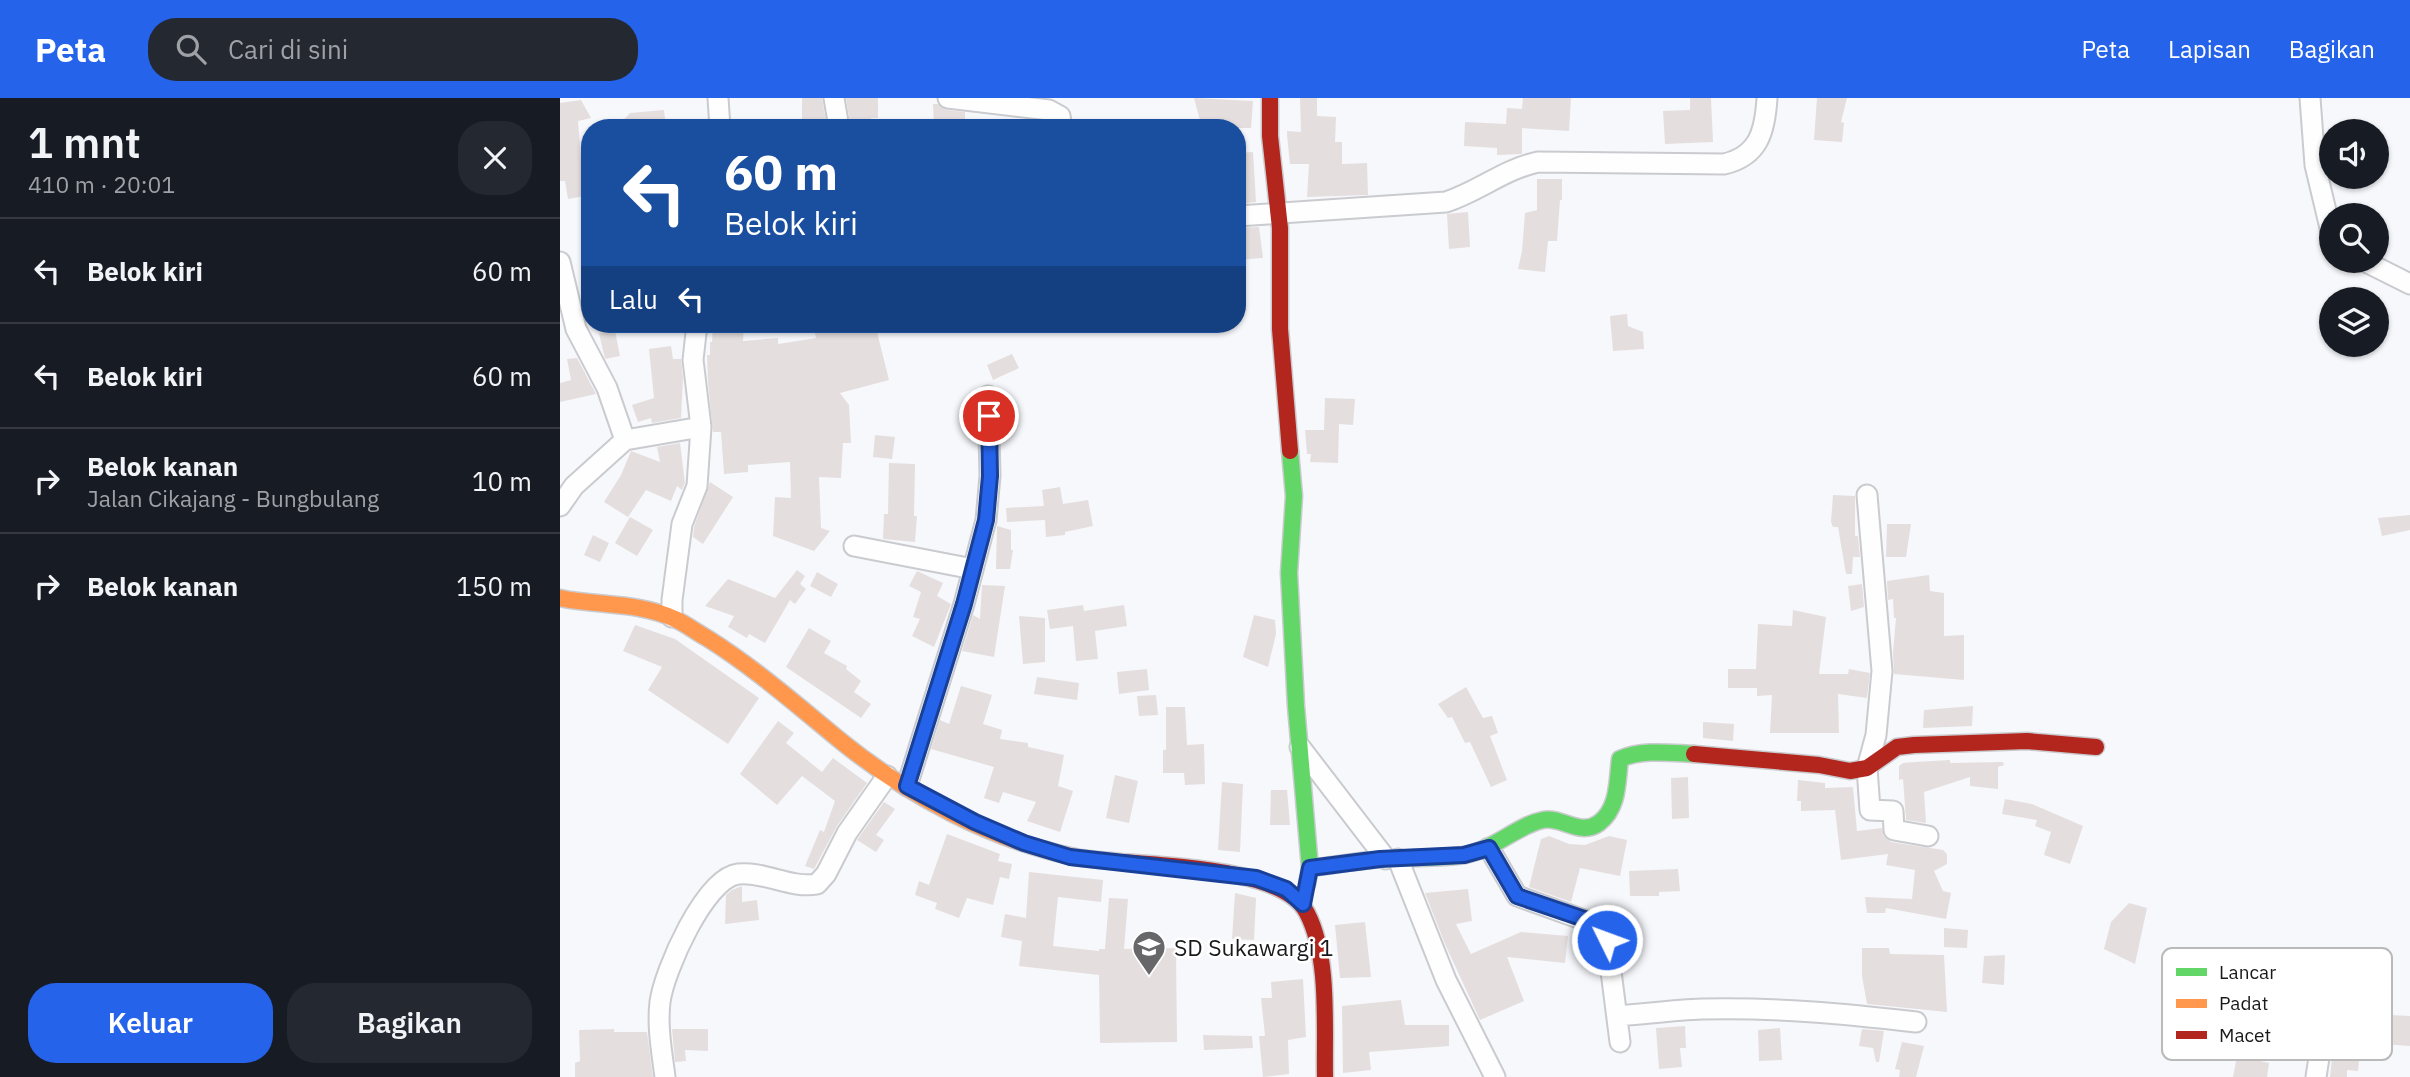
<!DOCTYPE html>
<html lang="id">
<meta charset="utf-8">
<style>
body{margin:0;font-family:"IBM Plex Sans",sans-serif;background:#242831;color:#f1f3f6;height:100vh;display:flex;flex-direction:column;font-size:26px;white-space:nowrap}
*{box-sizing:border-box;margin:0}
p{font-size:23px;color:#9ea1a6}
.icon{flex:none;width:38px;height:38px;fill:none;stroke:currentColor;stroke-width:2;stroke-linecap:round;stroke-linejoin:round}
.map{position:relative;flex:1;overflow:hidden}
.drawer{display:flex;flex-direction:column;background:#171b24;width:560px}
.drawer>*{flex:none}
.banner{position:absolute;left:21px;top:21px;width:665px;height:214px;border-radius:28px;box-shadow:0 2px 5px #0004;background:#1a4fa0;color:#fff;overflow:hidden}
.fabs{position:absolute;left:1759px;top:21px;display:grid;gap:14px}
.fabs a{display:grid;place-items:center;width:70px;height:70px;border-radius:50%;background:#171b24;box-shadow:0 2px 5px #0004;font-size:35px}
.pin{position:absolute;display:grid;place-items:center;width:60px;height:60px;color:#fff;margin:-30px;border:4px solid #fff;border-radius:50%;box-shadow:0 2px 7px #0007}
.me{position:absolute;width:77px;margin:-38px;rotate:312deg;stroke-linejoin:round;filter:drop-shadow(0 0 5px #0008)}
.turn{display:flex;align-items:center;gap:24px;height:147px;padding:0 28px;font-size:32px}
.turn .icon{width:91px;height:91px;stroke-width:2.5}
.turn b{display:block;font-size:49px;line-height:60px}
.then{display:flex;align-items:center;height:66px;padding:0 28px;background:#0003;gap:14px;font-size:26px}
.round{display:grid;place-items:center;flex:none;width:74px;height:74px;border-radius:28px;background:#242831}
.head{display:flex;align-items:center;justify-content:space-between;height:119px;padding:0 28px}
h1{font-size:42px;font-weight:600;line-height:52px}
.primary-button{display:flex;gap:14px;margin-top:auto;padding:14px 28px}
.primary-button a{flex:1;height:80px;border-radius:28px;background:#2563eb;color:#fff;font-size:28px;font-weight:600;line-height:80px;text-align:center}
.primary-button a+a{background:#242831;color:#f1f3f6}
ul{padding:0;list-style:none}
li{display:flex;align-items:center;gap:21px;height:105px;padding:0 28px;border-top:2px solid #363941}
li div{flex:1}
li b{display:block;font-size:26px}
li em{font-style:normal}
header{display:flex;align-items:center;gap:42px;box-sizing:border-box;height:98px;padding:0 35px;background:#2563eb;color:#fff}
header strong{font-size:33px}
nav{display:flex;gap:38px;margin-inline-start:auto;font-size:24px}
.search{width:490px;height:63px;background:#242831;display:flex;align-items:center;gap:18px;box-sizing:border-box;padding:0 24px;border-radius:28px;color:#9ea1a6;font-size:26px}
main{display:flex;flex:1;min-height:0}
.map>svg:first-child{display:block}
.building{fill:#e5dede}
.lines{fill:none;stroke-linecap:round;stroke-linejoin:round}
.street-casing{stroke:#cacbce;stroke-width:23}
.fast-casing{stroke:#cacbce;stroke-width:19}
.slow-casing{stroke:#cacbce;stroke-width:19}
.jam-casing{stroke:#cacbce;stroke-width:19}
.street{stroke:#fefeff;stroke-width:19}
.fast{stroke:#63d668;stroke-width:16}
.slow{stroke:#ff974d;stroke-width:16}
.jam{stroke:#b3261e;stroke-width:16}
.route-casing{stroke:#184099;stroke-width:18}
.route{stroke:#2563eb;stroke-width:12}
.labels{text-anchor:middle;dominant-baseline:central;stroke-width:5;stroke-linejoin:round;paint-order:stroke}
.poi-label{font-size:23px;fill:#19191b;stroke:#fff;text-anchor:start}
.key{fill:#fff;stroke:#bababb;stroke-width:2}
.key-label{font-size:19px;fill:#19191b}
</style>
<header>
<strong>Peta</strong>
<div class="search"><svg class="icon" aria-label="search" viewBox="0 0 24 24"><circle cx="10" cy="10" r="6"/><path d="M15 15l6 6"/></svg>Cari di sini</div>
<nav><a>Peta</a><a>Lapisan</a><a>Bagikan</a></nav>
</header>
<main>
<section class="drawer">
<div class="head"><div><h1>1 mnt</h1><p>410 m · 20:01</p></div><a class="round"><svg class="icon" aria-label="close" viewBox="0 0 24 24"><path d="M6 6l12 12M18 6L6 18"/></svg></a></div>
<ul>
<li><svg class="icon" aria-label="left" viewBox="0 0 24 24"><path d="M17 20v-9H6M10 6l-5 5 5 5"/></svg><div><b>Belok kiri</b></div><em>60 m</em></li>
<li><svg class="icon" aria-label="left" viewBox="0 0 24 24"><path d="M17 20v-9H6M10 6l-5 5 5 5"/></svg><div><b>Belok kiri</b></div><em>60 m</em></li>
<li><svg class="icon" aria-label="right" viewBox="0 0 24 24"><path d="M7 20v-9h11M14 6l5 5-5 5"/></svg><div><b>Belok kanan</b><p>Jalan Cikajang - Bungbulang</p></div><em>10 m</em></li>
<li><svg class="icon" aria-label="right" viewBox="0 0 24 24"><path d="M7 20v-9h11M14 6l5 5-5 5"/></svg><div><b>Belok kanan</b></div><em>150 m</em></li>
</ul>
<div class="primary-button"><a>Keluar</a><a>Bagikan</a></div>
</section>
<div class="map">
<svg width="1850" height="979" viewBox="0 0 1850 979">
<rect width="100%" height="100%" fill="#f7f8fc"/>
<path class="building" d="M 242,0 L 262,0 L 267,30 L 242,30 Z
M 286,0 L 318,0 L 318,20 L 311,20 L 312,30 L 291,30 Z
M 634,0 L 693,3 L 691,30 L 642,30 Z
M 740,0 L 757,0 L 757,18 L 776,19 L 775,44 L 782,44 L 782,66 L 807,65 L 808,97 L 747,99 L 749,66 L 730,66 L 727,37 L 727,33 L 741,34 Z
M 963,0 L 1011,0 L 1009,33 L 962,30 L 962,56 L 937,57 L 937,50 L 904,48 L 905,24 L 946,26 L 947,10 L 962,11 Z
M 1130,0 L 1151,0 L 1153,44 L 1105,46 L 1103,13 L 1130,12 Z
M 1257,0 L 1287,0 L 1281,24 L 1284,25 L 1282,44 L 1254,42 Z
M 21,2 L 31,20 L 18,23 L 21,60 L 30,59 L 30,97 L 8,101 L 5,83 L 0,83 L 0,5 Z
M 373,6 L 378,6 L 387,12 L 405,14 L 405,30 L 374,30 Z
M 104,12 L 106,30 L 56,30 L 70,15 Z
M 693,54 L 696,104 L 677,106 L 677,55 Z
M 977,81 L 1002,81 L 1002,102 L 1000,102 L 997,143 L 988,143 L 985,174 L 958,171 L 962,153 L 965,115 L 977,112 Z
M 908,114 L 910,149 L 889,151 L 887,116 Z
M 699,129 L 703,160 L 677,162 L 677,130 Z
M 1067,216 L 1068,228 L 1083,234 L 1084,251 L 1053,253 L 1050,218 Z
M 153,226 L 184,226 L 183,243 L 218,240 L 218,246 L 256,240 L 254,231 L 277,226 L 315,226 L 329,282 L 280,295 L 289,307 L 291,345 L 283,345 L 281,380 L 259,379 L 261,430 L 270,433 L 254,453 L 213,438 L 215,399 L 231,400 L 230,364 L 188,367 L 188,374 L 164,376 L 161,334 L 153,334 L 148,285 L 147,257 L 150,257 L 150,244 L 152,244 Z
M 55,233 L 60,258 L 45,261 L 39,235 Z
M 111,248 L 113,261 L 121,261 L 123,280 L 121,320 L 92,325 L 91,320 L 78,324 L 72,307 L 94,300 L 89,251 Z
M 452,256 L 459,270 L 433,282 L 427,267 Z
M 17,260 L 36,296 L 0,304 L 0,285 L 11,282 L 7,261 Z
M 765,300 L 795,301 L 793,327 L 779,326 L 778,365 L 750,364 L 751,356 L 747,356 L 745,332 L 764,332 Z
M 315,337 L 335,339 L 332,361 L 313,359 Z
M 120,345 L 125,385 L 122,392 L 117,388 L 111,403 L 86,392 L 68,419 L 44,404 L 61,377 L 71,353 L 100,364 L 97,349 Z
M 329,365 L 355,366 L 354,418 L 357,418 L 355,444 L 323,441 L 324,416 L 328,416 Z
M 150,384 L 173,399 L 143,446 L 133,439 L 134,429 Z
M 500,389 L 503,406 L 528,402 L 533,428 L 505,434 L 505,437 L 486,439 L 485,422 L 447,424 L 446,410 L 484,408 L 482,392 Z
M 1273,397 L 1295,398 L 1295,438 L 1298,438 L 1300,459 L 1293,459 L 1292,476 L 1286,476 L 1278,429 L 1273,429 L 1271,424 Z
M 1850,417 L 1850,432 L 1822,438 L 1818,420 Z
M 70,419 L 93,432 L 77,458 L 55,445 Z
M 1327,426 L 1351,426 L 1346,459 L 1326,459 Z
M 437,428 L 451,432 L 451,452 L 453,452 L 450,471 L 436,471 Z
M 33,437 L 49,445 L 40,464 L 24,457 Z
M 237,472 L 245,478 L 240,486 L 246,491 L 235,506 L 230,502 L 205,545 L 189,536 L 187,540 L 168,529 L 174,518 L 145,508 L 168,481 L 215,500 Z
M 357,473 L 383,485 L 377,498 L 391,506 L 374,549 L 352,538 L 360,521 L 353,519 L 361,494 L 349,488 Z
M 257,474 L 278,486 L 271,499 L 250,488 Z
M 1369,477 L 1370,493 L 1384,495 L 1384,538 L 1404,537 L 1404,582 L 1334,576 L 1333,554 L 1336,520 L 1334,520 L 1333,501 L 1328,502 L 1327,483 Z
M 1302,486 L 1304,509 L 1291,513 L 1288,488 Z
M 422,487 L 445,488 L 434,559 L 402,553 L 413,517 L 420,521 Z
M 523,507 L 524,513 L 564,507 L 567,528 L 535,533 L 538,561 L 516,563 L 513,528 L 490,531 L 487,512 Z
M 1233,512 L 1266,519 L 1259,576 L 1288,576 L 1289,571 L 1310,575 L 1307,600 L 1278,596 L 1279,635 L 1210,635 L 1212,597 L 1197,598 L 1197,590 L 1168,590 L 1168,571 L 1196,571 L 1198,526 L 1232,528 Z
M 694,517 L 715,522 L 716,536 L 708,569 L 683,559 Z
M 459,518 L 485,520 L 485,564 L 463,566 Z
M 75,527 L 115,541 L 199,600 L 168,646 L 88,592 L 102,569 L 63,553 Z
M 249,530 L 271,543 L 264,555 L 287,568 L 286,571 L 301,583 L 294,594 L 311,606 L 301,620 L 226,569 Z
M 587,571 L 589,592 L 559,596 L 557,574 Z
M 477,579 L 519,585 L 517,602 L 474,596 Z
M 401,588 L 432,597 L 423,626 L 442,632 L 440,641 L 468,645 L 468,649 L 504,657 L 498,688 L 513,693 L 500,734 L 467,723 L 476,704 L 443,694 L 439,705 L 424,700 L 434,669 L 371,651 L 380,622 L 389,626 Z
M 906,589 L 923,620 L 932,618 L 938,635 L 930,638 L 947,682 L 931,689 L 910,644 L 905,645 L 892,619 L 888,620 L 878,606 Z
M 596,597 L 598,617 L 579,618 L 577,598 Z
M 1413,608 L 1412,628 L 1363,630 L 1364,612 Z
M 606,609 L 625,609 L 627,647 L 644,646 L 645,686 L 625,687 L 624,675 L 603,675 L 603,652 L 606,652 Z
M 218,623 L 234,635 L 226,645 L 262,674 L 273,660 L 307,685 L 277,728 L 254,771 L 245,768 L 260,732 L 264,734 L 275,703 L 242,678 L 217,707 L 180,676 Z
M 1143,624 L 1174,626 L 1173,643 L 1143,640 Z
M 1390,662 L 1390,665 L 1443,664 L 1444,667 L 1438,669 L 1438,691 L 1410,688 L 1410,679 L 1364,694 L 1366,725 L 1346,722 L 1343,681 L 1339,682 L 1339,668 L 1343,665 L 1355,664 Z
M 555,677 L 578,683 L 569,725 L 546,720 Z
M 1128,679 L 1129,720 L 1112,721 L 1111,680 Z
M 1238,682 L 1265,685 L 1265,690 L 1293,689 L 1297,733 L 1322,730 L 1324,738 L 1331,744 L 1383,752 L 1387,756 L 1387,766 L 1374,773 L 1383,793 L 1391,795 L 1386,821 L 1326,810 L 1325,815 L 1307,815 L 1305,799 L 1352,801 L 1355,772 L 1326,767 L 1328,756 L 1281,762 L 1275,712 L 1241,713 L 1241,703 L 1237,703 Z
M 662,684 L 683,686 L 680,754 L 658,752 Z
M 711,692 L 727,692 L 730,727 L 710,727 Z
M 1445,701 L 1472,706 L 1523,728 L 1510,766 L 1484,757 L 1491,734 L 1475,728 L 1477,722 L 1442,716 Z
M 324,704 L 335,711 L 316,737 L 324,742 L 316,754 L 297,742 Z
M 387,736 L 440,756 L 438,763 L 452,766 L 449,781 L 440,779 L 433,807 L 407,800 L 399,820 L 375,811 L 377,805 L 355,797 L 359,783 L 369,787 Z
M 989,738 L 1009,746 L 1025,747 L 1049,738 L 1067,742 L 1060,778 L 1020,770 L 1011,804 L 969,789 L 981,741 Z
M 1118,771 L 1120,793 L 1099,794 L 1099,798 L 1070,798 L 1069,773 Z
M 469,774 L 543,782 L 541,804 L 498,799 L 493,848 L 539,853 L 539,851 L 545,851 L 549,800 L 568,801 L 564,851 L 616,850 L 617,944 L 540,945 L 539,877 L 459,868 L 462,843 L 441,839 L 445,816 L 466,820 Z
M 182,788 L 182,804 L 197,802 L 199,822 L 165,826 L 166,797 L 172,792 Z
M 908,791 L 912,823 L 896,826 L 911,856 L 961,834 L 1008,838 L 1005,865 L 947,859 L 964,903 L 920,922 L 885,846 L 865,795 Z
M 675,795 L 696,800 L 694,842 L 672,841 Z
M 1569,805 L 1587,810 L 1575,866 L 1544,851 L 1551,824 Z
M 805,824 L 811,879 L 780,880 L 775,827 Z
M 1384,830 L 1408,832 L 1407,850 L 1384,849 Z
M 1302,850 L 1329,850 L 1330,856 L 1384,857 L 1387,914 L 1307,906 L 1302,878 Z
M 1445,857 L 1444,887 L 1422,885 L 1424,858 Z
M 1755,878 L 1783,881 L 1777,910 L 1761,907 L 1749,939 L 1736,937 L 1736,963 L 1721,960 L 1726,917 L 1730,917 L 1736,881 L 1754,882 Z
M 743,881 L 746,939 L 728,942 L 729,976 L 703,979 L 699,938 L 705,938 L 701,900 L 712,900 L 711,884 Z
M 841,902 L 845,927 L 889,927 L 889,948 L 809,954 L 811,972 L 783,975 L 782,908 Z
M 1831,917 L 1850,918 L 1850,948 L 1796,944 L 1799,918 L 1831,921 Z
M 1125,928 L 1126,950 L 1120,950 L 1122,969 L 1099,971 L 1096,930 Z
M 1220,930 L 1222,962 L 1199,963 L 1198,932 Z
M 54,931 L 54,934 L 87,934 L 93,979 L 15,979 L 15,965 L 20,963 L 19,932 Z
M 112,931 L 148,931 L 148,953 L 125,952 L 126,963 L 115,964 Z
M 1302,931 L 1324,933 L 1319,964 L 1316,964 L 1313,950 L 1299,948 Z
M 643,937 L 692,938 L 693,950 L 644,952 Z
M 1342,944 L 1364,948 L 1356,979 L 1339,979 L 1340,972 L 1335,971 Z
M 1773,950 L 1800,953 L 1798,973 L 1787,972 L 1787,979 L 1770,979 Z
M 1677,958 L 1709,965 L 1707,979 L 1673,979 Z"/>
<g class="lines">
<defs>
<path id="street" d="M 158,0 L 160,30
M 274,0 L 279,30
M 388,0 L 489,12 L 500,18 L 502,30
M 1750,0 L 1755,67 L 1771,134
M 677,118 L 886,104 C 920,93 942,72 978,64 L 1164,66 C 1199,58 1205,33 1207,0
M 1804,163 L 1850,186
M 0,164 L 16,231 L 47,290 L 65,342 L 141,329
M 1307,397 L 1322,573 L 1316,637 L 1307,670 L 1310,712 L 1333,713 L 1334,732 L 1368,738
M 0,408 L 14,388 L 65,342
M 294,448 L 413,471
M 112,519 L 112,502 L 122,426 L 137,388 L 141,329 L 133,262 L 137,226
M 740,649 L 826,761
M 347,688 L 404,506 L 426,422 L 430,378 L 428,298
M 929,750 L 957,798 L 1041,828 L 1047,842 L 1060,944
M 838,761 L 886,882 L 935,979
M 1057,918 C 1085,916 1114,912 1142,911 C 1213,909 1286,916 1356,924
M 105,979 C 102,955 97,929 100,904 C 104,873 145,780 178,776 C 204,773 232,791 257,786 L 266,776 L 287,735 L 327,678
M 1756,979 L 1762,940"/>
<path id="fast" d="M 730,353 L 734,398 L 729,475 L 736,608 L 750,770 L 747,786
M 750,770 C 775,767 800,762 825,761 C 851,759 879,761 905,757 C 935,751 958,727 983,722 C 1002,718 1020,739 1039,725 C 1059,710 1057,683 1060,661 C 1082,651 1110,655 1134,656"/>
<path id="slow" d="M 0,500 C 38,508 79,504 115,521 C 126,526 136,534 147,540 C 195,570 238,608 282,644 C 348,697 430,742 515,759"/>
<path id="jam" d="M 710,0 L 710,38 L 720,130 L 720,231 L 730,353
M 1134,656 L 1259,667 L 1290,673 L 1307,670 L 1337,649 L 1354,647 L 1467,643 L 1536,649
M 515,759 C 569,769 721,763 747,815 C 770,859 764,930 765,979"/>
</defs>
<use href="#street" class="street-casing"/>
<use href="#fast" class="fast-casing"/>
<use href="#slow" class="slow-casing"/>
<use href="#jam" class="jam-casing"/>
<use href="#street" class="street"/>
<use href="#fast" class="fast"/>
<use href="#slow" class="slow"/>
<use href="#jam" class="jam"/>
</g>
<g class="lines">
<defs>
<path id="route" d="M 429,318 L 430,378 L 426,422 L 404,506 L 347,688 L 415,724 L 464,745 L 510,759 L 696,780 L 726,791 L 743,806 L 750,770 L 820,761 L 904,757 L 929,750 L 957,798 L 1036,825 L 1044,833 L 1047,842"/>
</defs>
<use href="#route" class="route-casing"/>
<use href="#route" class="route"/>
</g>
<defs>
<symbol id="school-pin" viewBox="-11 -11 22 30"><path d="M0 17L-7.5 6A9.5 9.5 0 1 1 7.5 6Z" fill="#67676a" stroke="#fff"/><path d="M0-5L7-2L0 1L-7-2ZM-4 1L0 2.5L4 1V4Q0 6-4 4Z" fill="#fff"/></symbol>
</defs>
<g fill-rule="evenodd">
<use href="#school-pin" x="570" y="830" width="38" height="52"/>
</g>
<g class="labels">
<g class="poi-label">
<text x="614" y="849">SD Sukawargi 1</text>
</g>
</g>
<rect x="1602" y="850" width="230" height="112" rx="10" class="key"/>
<rect x="1616" y="870" width="31" height="8" fill="#63d668"/>
<rect x="1616" y="901" width="31" height="9" fill="#ff974d"/>
<rect x="1616" y="933" width="31" height="8" fill="#b3261e"/>
<g class="key-label">
<text x="1659" y="881">Lancar</text>
<text x="1659" y="912">Padat</text>
<text x="1659" y="944">Macet</text>
</g>
</svg>
<div class="fabs">
<a><svg class="icon" aria-label="sound" viewBox="0 0 24 24"><path d="M4 9h4l5-4v14l-5-4H4zM17 9q2 3 0 6"/></svg></a>
<a><svg class="icon" aria-label="search" viewBox="0 0 24 24"><circle cx="10" cy="10" r="6"/><path d="M15 15l6 6"/></svg></a>
<a><svg class="icon" aria-label="layers" viewBox="0 0 24 24"><path d="M12 4l9 5-9 5-9-5zM3 14l9 5 9-5"/></svg></a>
</div>
<div class="pin" style="left:429px;top:318px;background:#d93025"><svg class="icon" aria-label="arrive" viewBox="0 0 24 24"><path d="M6 21V4h12l-3 4 3 4H6"/></svg></div>
<svg class="me" style="left:1047px;top:842px" viewBox="-20 -20 40 40"><circle r="17" fill="#2563eb" stroke="#fff" stroke-width="3"/><path d="M0-11L8 9 0 5-8 9z" fill="#fff"/></svg>
<div class="banner">
<div class="turn"><svg class="icon" aria-label="left" viewBox="0 0 24 24"><path d="M17 20v-9H6M10 6l-5 5 5 5"/></svg><div><b>60 m</b>Belok kiri</div></div>
<div class="then">Lalu<svg class="icon" aria-label="left" viewBox="0 0 24 24"><path d="M17 20v-9H6M10 6l-5 5 5 5"/></svg></div>
</div>
</div>
</main>
